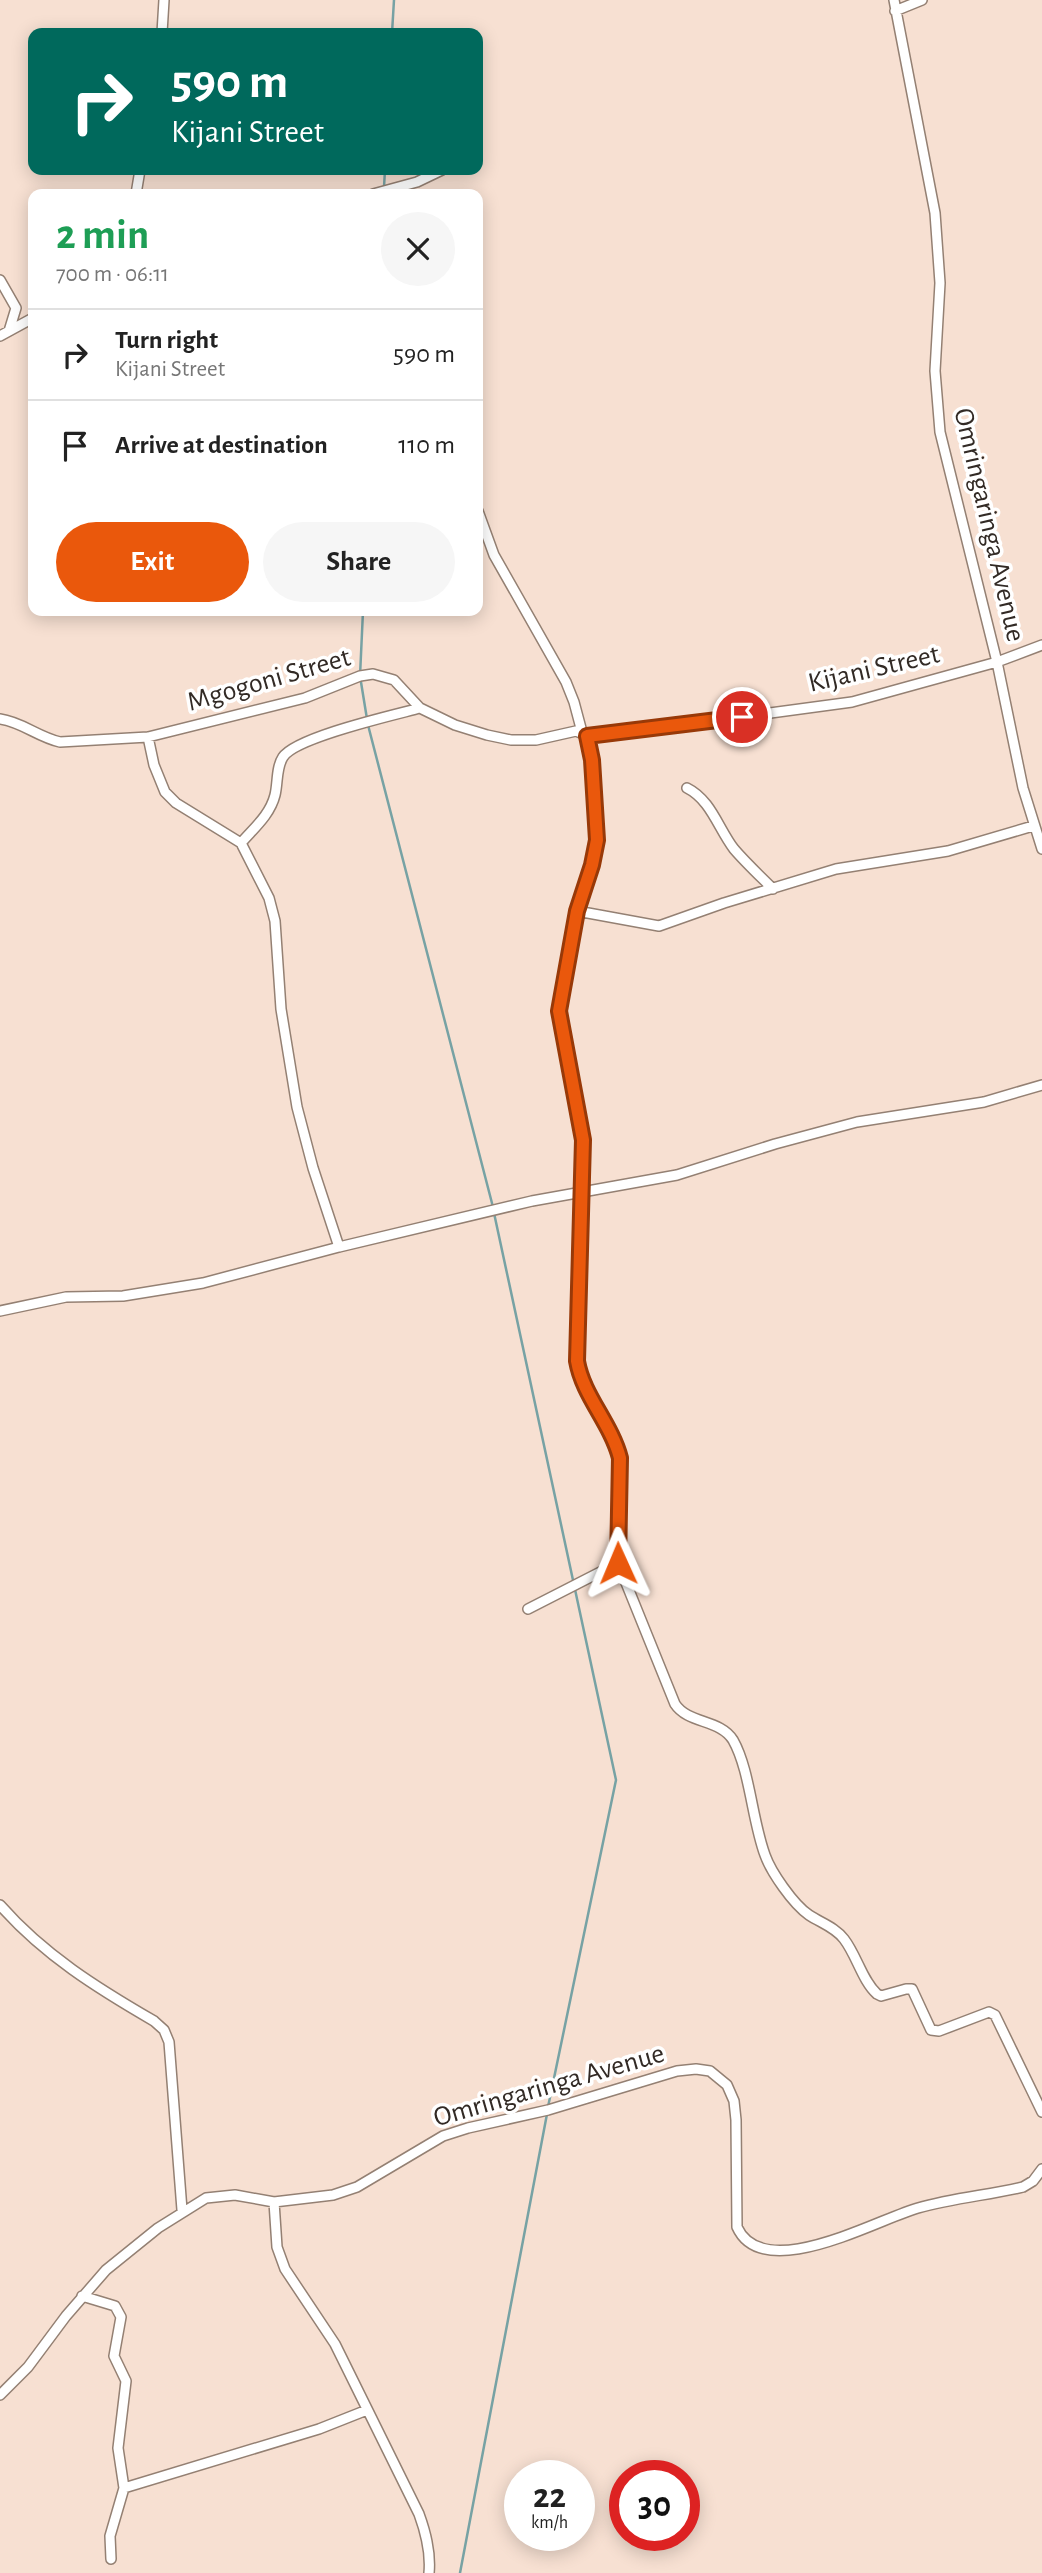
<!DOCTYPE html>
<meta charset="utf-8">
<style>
body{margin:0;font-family:"Alegreya Sans",sans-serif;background:#f6f6f6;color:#222;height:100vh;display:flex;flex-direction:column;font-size:26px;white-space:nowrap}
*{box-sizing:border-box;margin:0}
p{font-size:23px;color:#767676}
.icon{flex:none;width:38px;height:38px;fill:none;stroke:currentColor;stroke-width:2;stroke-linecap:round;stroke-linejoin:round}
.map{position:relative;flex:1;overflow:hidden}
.drawer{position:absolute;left:28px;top:189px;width:455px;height:427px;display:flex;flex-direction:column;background:#fff;border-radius:14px;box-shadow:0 4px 18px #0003}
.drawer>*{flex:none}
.guide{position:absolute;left:28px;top:28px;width:455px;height:147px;border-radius:14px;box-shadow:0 4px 18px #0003;background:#00695c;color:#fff;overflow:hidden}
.speed{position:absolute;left:504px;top:2460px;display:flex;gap:14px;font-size:35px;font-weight:700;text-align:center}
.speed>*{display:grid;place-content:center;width:91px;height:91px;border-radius:50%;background:#fff;box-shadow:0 4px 18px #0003;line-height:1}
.speed small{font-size:18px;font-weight:400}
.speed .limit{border:10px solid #d22;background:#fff;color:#111}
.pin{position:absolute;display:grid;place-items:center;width:60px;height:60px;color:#fff;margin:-30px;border:4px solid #fff;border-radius:50%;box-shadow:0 2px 7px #0007}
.me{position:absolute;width:77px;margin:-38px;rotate:359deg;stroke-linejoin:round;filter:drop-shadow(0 0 5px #0008)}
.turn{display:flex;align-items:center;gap:24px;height:147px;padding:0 28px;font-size:32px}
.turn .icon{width:91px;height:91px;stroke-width:2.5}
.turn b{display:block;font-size:49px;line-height:60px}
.round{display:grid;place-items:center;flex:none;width:74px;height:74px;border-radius:37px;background:#f6f6f6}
.summary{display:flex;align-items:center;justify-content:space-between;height:119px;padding:0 28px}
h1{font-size:42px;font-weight:600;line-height:52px;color:#1e9e55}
.primary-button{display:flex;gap:14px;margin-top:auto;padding:14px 28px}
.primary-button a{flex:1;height:80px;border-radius:42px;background:#ea580c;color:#fff;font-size:28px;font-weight:600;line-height:80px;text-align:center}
.primary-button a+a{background:#f6f6f6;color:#222}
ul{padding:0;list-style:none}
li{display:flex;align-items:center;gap:21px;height:91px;padding:0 28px;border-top:2px solid #e0e0e0}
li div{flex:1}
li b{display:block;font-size:26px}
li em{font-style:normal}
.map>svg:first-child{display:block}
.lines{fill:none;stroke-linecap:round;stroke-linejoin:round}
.stream{stroke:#77a2a4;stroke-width:2.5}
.street-casing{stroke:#948073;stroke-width:12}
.street{stroke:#fff;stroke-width:9}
.route-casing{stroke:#983908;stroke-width:18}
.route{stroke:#ea580c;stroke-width:12}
.labels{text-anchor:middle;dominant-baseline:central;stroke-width:7;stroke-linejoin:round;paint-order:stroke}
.street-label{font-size:28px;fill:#322a25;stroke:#fff}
</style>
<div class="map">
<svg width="1042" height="2573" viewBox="0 0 1042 2573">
<rect width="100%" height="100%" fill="#f7e0d2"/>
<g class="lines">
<path class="stream" d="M 392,33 L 394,0
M 384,187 L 385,170
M 363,611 L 360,676 L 367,719
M 368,725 L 493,1207
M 494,1213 L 616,1780 L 548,2107
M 460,2573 L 547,2114"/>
<defs>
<path id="street" d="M 894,0 L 935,213 L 940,283 L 935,371 L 940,432 L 997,662 L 1023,788 L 1042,849
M 895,11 L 922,0
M 162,33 L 164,0
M 136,194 L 140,170
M 373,194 L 417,182 L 442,170
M 0,280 L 16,308 L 9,331
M 0,336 L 33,318
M 478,511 L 494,555 L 566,682 L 574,702 L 582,732
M 0,719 C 22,722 38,737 60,742 L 148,737 L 305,698 L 360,676 L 373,674 L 394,680 L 420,708 L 455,725 L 487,735 L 511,740 L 536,740 L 576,731 L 588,736 L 592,760 L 597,840 L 592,865 L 577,911 L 559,1011 L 583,1141 L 580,1312 L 577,1361 L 579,1376 L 617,1445 L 620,1458 L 618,1563 L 675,1704 C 688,1724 720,1719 733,1740 C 750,1770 752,1820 765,1855 C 771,1872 793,1904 809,1915 C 821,1923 835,1927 844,1939 C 857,1956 862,1980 877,1994 L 881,1996 L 906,1989 L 912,1989 L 931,2030 L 939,2031 L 989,2012 L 995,2015 L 1042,2112
M 588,736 L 651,729 L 852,702 L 997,662 L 1042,645
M 148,737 L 154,765 L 165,792 L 176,803 L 241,843 L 269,898 L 275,921 L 281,1009 L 297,1107 L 313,1168 L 339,1247
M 687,788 C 711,800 718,828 734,849 C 746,863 760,876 773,889
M 241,843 C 254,828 270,815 275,795 C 278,783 276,768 283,757 C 296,737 394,715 420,708
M 577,911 L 659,926 L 724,903 L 836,869 L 948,851 L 1033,826
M 0,1311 L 66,1297 L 123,1296 L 203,1283 L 339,1247 L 532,1201 L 677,1175 L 775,1144 L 857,1122 L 984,1102 L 1042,1085
M 528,1609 L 618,1563
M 0,1905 C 44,1955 97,1988 154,2021 L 164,2030 L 169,2042 L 182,2210
M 274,2202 L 277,2247 L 285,2269 L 335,2344 L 419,2514 C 426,2533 431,2552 429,2573
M 82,2296 L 115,2306 L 121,2317 L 114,2356 L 126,2381 L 118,2448 L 124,2488 L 110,2536 L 111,2559
M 0,2395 L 28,2367 L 66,2316 L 106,2270 L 158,2228 L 206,2198 L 235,2195 L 274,2202 L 333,2195 L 357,2187 L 443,2136 L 468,2128 L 548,2110 L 677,2071 L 696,2069 L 710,2071 L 727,2085 L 734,2101 L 736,2120 L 737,2227 C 763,2285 878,2219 918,2208 C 953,2198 989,2195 1023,2187 L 1033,2181 L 1042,2169
M 124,2488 L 319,2429 L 367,2410"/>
</defs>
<use href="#street" class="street-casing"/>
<use href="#street" class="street"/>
</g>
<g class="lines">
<defs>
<path id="route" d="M 618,1563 L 620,1458 C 611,1423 583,1396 577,1361 L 583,1140 L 559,1011 L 577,911 L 592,865 L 597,840 L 592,760 L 587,736 L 742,717"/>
</defs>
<use href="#route" class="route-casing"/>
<use href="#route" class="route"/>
</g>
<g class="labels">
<g class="street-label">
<text transform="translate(989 525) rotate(77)">Omringaringa Avenue</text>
<text transform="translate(874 669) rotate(-13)">Kijani Street</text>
<text transform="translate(269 680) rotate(-16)">Mgogoni Street</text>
<text transform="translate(549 2086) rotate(-16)">Omringaringa Avenue</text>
</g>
</g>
</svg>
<div class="speed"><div>22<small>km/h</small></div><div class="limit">30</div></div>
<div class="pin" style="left:742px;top:717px;background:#d93025"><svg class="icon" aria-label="arrive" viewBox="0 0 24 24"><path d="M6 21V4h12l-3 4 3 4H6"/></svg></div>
<svg class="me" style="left:618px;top:1563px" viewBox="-20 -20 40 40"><path d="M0-17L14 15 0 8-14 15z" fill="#ea580c" stroke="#fff" stroke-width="4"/></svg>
<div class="guide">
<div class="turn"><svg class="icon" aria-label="right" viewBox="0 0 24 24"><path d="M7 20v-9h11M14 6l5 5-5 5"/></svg><div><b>590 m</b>Kijani Street</div></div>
</div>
<section class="drawer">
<div class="summary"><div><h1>2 min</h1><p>700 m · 06:11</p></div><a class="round"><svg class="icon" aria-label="close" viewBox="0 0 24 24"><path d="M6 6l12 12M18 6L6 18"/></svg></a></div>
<ul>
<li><svg class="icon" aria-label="right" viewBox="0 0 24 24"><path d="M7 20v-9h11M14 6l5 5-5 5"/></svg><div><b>Turn right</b><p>Kijani Street</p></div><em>590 m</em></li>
<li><svg class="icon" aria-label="arrive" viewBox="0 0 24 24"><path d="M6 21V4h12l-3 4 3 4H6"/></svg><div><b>Arrive at destination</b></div><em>110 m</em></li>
</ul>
<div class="primary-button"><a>Exit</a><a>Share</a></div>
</section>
</div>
